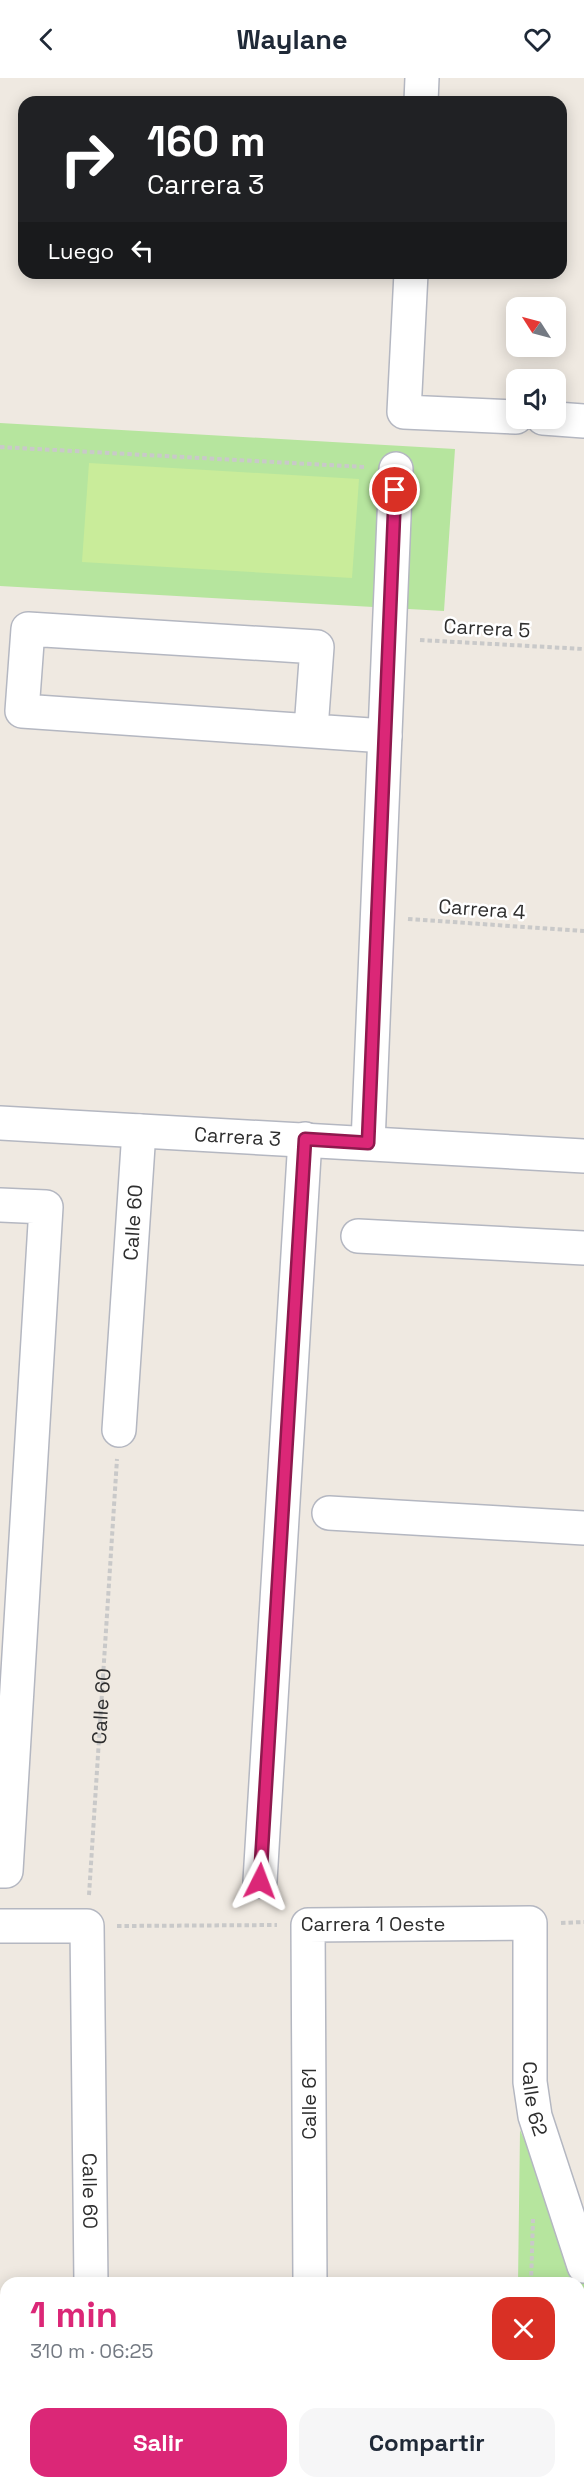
<!DOCTYPE html>
<html lang="es">
<meta charset="utf-8">
<style>
body{margin:0;font-family:"Space Grotesk",sans-serif;background:#f6f6f7;color:#1f2937;height:100vh;display:flex;flex-direction:column;font-size:22px;white-space:nowrap}
*{box-sizing:border-box;margin:0}
p{font-size:20px;color:#747a83}
.icon{flex:none;width:33px;height:33px;fill:none;stroke:currentColor;stroke-width:2;stroke-linecap:round;stroke-linejoin:round}
.map{position:relative;flex:1;overflow:hidden}
.side{position:absolute;left:0px;top:2199px;width:585px;height:212px;display:flex;flex-direction:column;background:#fff;border-radius:18px 18px 0 0;box-shadow:0 3px 15px #0003}
.side>*{flex:none}
.guide{position:absolute;left:18px;top:18px;width:549px;height:183px;border-radius:18px;box-shadow:0 3px 15px #0003;background:#202124;color:#fff;overflow:hidden}
.needle{width:39px;rotate:306deg}
.controls{position:absolute;left:506px;top:219px;display:grid;gap:12px}
.controls a{display:grid;place-items:center;width:60px;height:60px;border-radius:12px;background:#fff;box-shadow:0 3px 15px #0003;font-size:30px}
.pin{position:absolute;display:grid;place-items:center;width:51px;height:51px;color:#fff;margin:-26px;border:3px solid #fff;border-radius:50%;box-shadow:0 2px 6px #0007}
.me{position:absolute;width:66px;margin:-33px;rotate:3deg;stroke-linejoin:round;filter:drop-shadow(0 0 4px #0008)}
.turn{display:flex;align-items:center;gap:21px;height:126px;padding:0 30px;font-size:27px}
.turn .icon{width:78px;height:78px;stroke-width:2.5}
.turn b{display:block;font-size:42px;line-height:51px}
.then{display:flex;align-items:center;height:57px;padding:0 30px;background:#0003;gap:12px;font-size:22px}
.round{display:grid;place-items:center;flex:none;width:63px;height:63px;border-radius:18px;background:#f6f6f7}
.overview{display:flex;align-items:center;justify-content:space-between;height:102px;padding:0 30px}
h1{font-size:36px;font-weight:700;line-height:45px;color:#db2777}
.primary-button{display:flex;gap:12px;margin-top:auto;padding:12px 30px}
.primary-button a{flex:1;height:69px;border-radius:18px;background:#db2777;color:#fff;font-size:24px;font-weight:700;line-height:69px;text-align:center}
.primary-button a+a{background:#f6f6f7;color:#1f2937}
header{display:flex;justify-content:space-between;align-items:center;height:78px;padding:0 30px;background:#fff;font-size:27px;font-weight:700}
.map>svg:first-child{display:block}
.green{fill:#b6e59e}
.pitch{fill:#c9ec9a}
.lines{fill:none;stroke-linecap:round;stroke-linejoin:round}
.minor-casing{stroke:#b4b7c1;stroke-width:36}
.major-casing{stroke:#c9c9c9;stroke-width:36}
.path{stroke:#c9c9c9;stroke-width:4;stroke-dasharray:4.5 3;stroke-linecap:butt}
.minor{stroke:#fff;stroke-width:33}
.major{stroke:#f2d163;stroke-width:33}
.route-casing{stroke:#8e194d;stroke-width:15}
.route{stroke:#db2777;stroke-width:10}
.labels{text-anchor:middle;dominant-baseline:central;stroke-width:5;stroke-linejoin:round;paint-order:stroke}
.street-label{font-size:20px;fill:#2e2e2e;stroke:#fff}
</style>
<header><svg class="icon" aria-label="back" viewBox="0 0 24 24"><path d="M15 5l-7 7 7 7"/></svg>Waylane<svg class="icon" aria-label="heart" viewBox="0 0 24 24"><path d="M12 20l-8-8c-3-5 5-10 8-4 3-6 11-1 8 4z"/></svg></header>
<div class="map">
<svg width="584" height="2410" viewBox="0 0 584 2410">
<rect width="100%" height="100%" fill="#efe9e1"/>
<path class="green" d="M 0,345 L 455,371 L 444,533 L 0,508 Z
M 520,2052 L 549,2117 L 584,2206 L 584,2288 L 579,2291 L 579,2205 L 518,2205 Z"/>
<path class="pitch" d="M 89,385 L 359,401 L 352,500 L 82,484 Z"/>
<g class="lines">
<defs>
<g id="minor">
<path d="M 421,24 L 422,0"/>
<path d="M 411,195 L 404,334 L 516,339"/>
<path d="M 543,340 L 584,343"/>
<path d="M 311,651 L 317,569 L 28,551 L 22,633 L 385,658"/>
<path id="s2" d="M 0,1045 L 584,1078"/>
<path d="M 368,1065 L 396,391"/>
<path d="M 0,1127 L 46,1129 L 6,1793 L 0,1793"/>
<path d="M 358,1158 L 584,1170"/>
<path id="s3" d="M 119,1352 L 139,1053"/>
<path d="M 329,1435 L 584,1450"/>
<path d="M 260,1803 L 305,1061"/>
<path id="s4" d="M 0,1848 L 87,1848 L 91,2205"/>
<path id="s5" d="M 310,2205 L 308,1847 L 530,1845 L 530,2004 L 535,2038 L 584,2188"/>
<path d="M 94,2404 L 94,2410"/>
<path d="M 311,2404 L 311,2410"/>
</g>
<path id="major" d="M 579,2340 L 584,2336
M 475,2410 L 486,2404"/>
</defs>
<use href="#minor" class="minor-casing"/>
<use href="#major" class="major-casing"/>
<g class="path">
<path d="M 0,369 L 365,389"/>
<path d="M 420,562 L 584,571"/>
<path d="M 408,841 L 584,853"/>
<path id="s1" d="M 89,1817 L 117,1381"/>
<path d="M 561,1845 L 584,1844"/>
<path d="M 117,1848 L 277,1847"/>
<path d="M 531,2205 L 533,2141"/>
</g>
<use href="#minor" class="minor"/>
<use href="#major" class="major"/>
</g>
<g class="lines">
<defs>
<path id="route" d="M 260,1803 L 305,1061 L 368,1065 L 395,412"/>
</defs>
<use href="#route" class="route-casing"/>
<use href="#route" class="route"/>
</g>
<g class="labels">
<g class="street-label">
<text transform="translate(487 550) rotate(3)">Carrera 5</text>
<text transform="translate(482 831) rotate(4)">Carrera 4</text>
<text stroke="none"><textPath href="#s2" startOffset="238">Carrera 3</textPath></text>
<text stroke="none"><textPath href="#s3" startOffset="208">Calle 60</textPath></text>
<text stroke="none"><textPath href="#s1" startOffset="189">Calle 60</textPath></text>
<text x="373" y="1846">Carrera 1 Oeste</text>
<text stroke="none"><textPath href="#s5" startOffset="756">Calle 62</textPath></text>
<text transform="translate(309 2026) rotate(-90)">Calle 61</text>
<text stroke="none"><textPath href="#s4" startOffset="352">Calle 60</textPath></text>
</g>
</g>
</svg>
<div class="controls">
<a><svg class="needle" viewBox="-14 -14 28 28"><path d="M0-13l5 13h-10z" fill="#e53935"/><path d="M0 13l5-13h-10z" fill="#747a83"/></svg></a>
<a><svg class="icon" aria-label="sound" viewBox="0 0 24 24"><path d="M4 9h4l5-4v14l-5-4H4zM17 9q2 3 0 6"/></svg></a>
</div>
<div class="pin" style="left:395px;top:412px;background:#d93025"><svg class="icon" aria-label="arrive" viewBox="0 0 24 24"><path d="M6 21V4h12l-3 4 3 4H6"/></svg></div>
<svg class="me" style="left:260px;top:1803px" viewBox="-20 -20 40 40"><path d="M0-17L14 15 0 8-14 15z" fill="#db2777" stroke="#fff" stroke-width="4"/></svg>
<div class="guide">
<div class="turn"><svg class="icon" aria-label="right" viewBox="0 0 24 24"><path d="M7 20v-9h11M14 6l5 5-5 5"/></svg><div><b>160 m</b>Carrera 3</div></div>
<div class="then">Luego<svg class="icon" aria-label="left" viewBox="0 0 24 24"><path d="M17 20v-9H6M10 6l-5 5 5 5"/></svg></div>
</div>
<section class="side">
<div class="overview"><div><h1>1 min</h1><p>310 m · 06:25</p></div><a class="round" style="background:#d93025;color:#fff"><svg class="icon" aria-label="close" viewBox="0 0 24 24"><path d="M6 6l12 12M18 6L6 18"/></svg></a></div>
<div class="primary-button"><a>Salir</a><a>Compartir</a></div>
</section>
</div>
